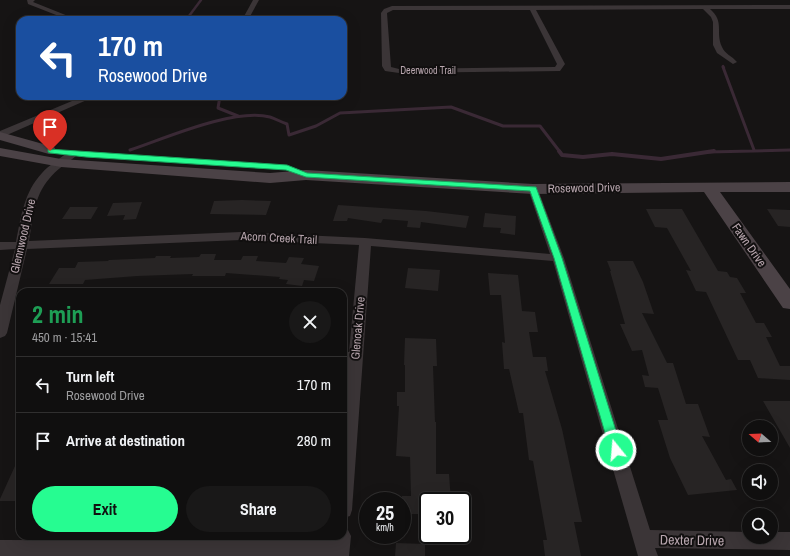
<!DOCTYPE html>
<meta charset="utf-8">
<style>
body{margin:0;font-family:"Archivo Narrow",sans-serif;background:#191818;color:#f1f3f6;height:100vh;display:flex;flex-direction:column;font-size:15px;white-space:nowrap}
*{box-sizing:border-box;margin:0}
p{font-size:13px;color:#9c9c9e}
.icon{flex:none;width:22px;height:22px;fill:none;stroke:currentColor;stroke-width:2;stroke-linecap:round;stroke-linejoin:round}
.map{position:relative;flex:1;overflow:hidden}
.drawer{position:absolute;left:16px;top:288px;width:331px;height:252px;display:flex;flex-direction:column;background:#100f0f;border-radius:12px;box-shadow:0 4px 16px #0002,0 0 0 1px #302f2f}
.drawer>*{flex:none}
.top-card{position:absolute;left:16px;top:16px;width:331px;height:84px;border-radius:12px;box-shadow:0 4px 16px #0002,0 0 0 1px #302f2f;background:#1a4fa0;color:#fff;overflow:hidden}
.needle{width:26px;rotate:289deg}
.fabs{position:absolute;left:742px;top:420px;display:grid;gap:8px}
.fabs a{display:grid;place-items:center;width:36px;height:36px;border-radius:50%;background:#100f0f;box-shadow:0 4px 16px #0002,0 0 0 1px #302f2f;font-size:20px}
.speed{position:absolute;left:359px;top:492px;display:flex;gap:8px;font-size:20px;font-weight:700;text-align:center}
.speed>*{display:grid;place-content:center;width:52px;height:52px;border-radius:50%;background:#100f0f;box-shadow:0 4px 16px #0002,0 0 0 1px #302f2f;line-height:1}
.speed small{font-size:10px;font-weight:400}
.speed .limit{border:2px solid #111;border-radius:6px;background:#fff;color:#111}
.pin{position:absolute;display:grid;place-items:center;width:34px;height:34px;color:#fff;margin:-41px -17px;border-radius:50% 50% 50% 0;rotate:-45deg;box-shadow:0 0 4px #0007}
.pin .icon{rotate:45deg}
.me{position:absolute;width:44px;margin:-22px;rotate:343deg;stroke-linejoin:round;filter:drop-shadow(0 0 3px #0008)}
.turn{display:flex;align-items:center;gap:14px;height:84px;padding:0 16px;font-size:18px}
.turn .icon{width:52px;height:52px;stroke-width:2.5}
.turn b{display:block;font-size:28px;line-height:34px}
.round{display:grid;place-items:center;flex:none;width:42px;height:42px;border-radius:21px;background:#191818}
.head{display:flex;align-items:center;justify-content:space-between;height:68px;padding:0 16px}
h1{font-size:24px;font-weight:700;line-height:30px;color:#1e9e55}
.cta{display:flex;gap:8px;margin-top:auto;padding:8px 16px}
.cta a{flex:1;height:46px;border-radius:24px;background:#26fc91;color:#111;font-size:16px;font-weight:700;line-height:46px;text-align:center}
.cta a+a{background:#191818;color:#f1f3f6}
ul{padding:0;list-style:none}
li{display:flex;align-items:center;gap:12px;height:56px;padding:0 16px;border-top:1px solid #302f2f}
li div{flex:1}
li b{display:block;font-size:15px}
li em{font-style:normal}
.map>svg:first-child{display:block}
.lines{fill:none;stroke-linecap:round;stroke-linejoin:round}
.stream-far2{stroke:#3a2935;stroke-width:2.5}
.stream-far1{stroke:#3a2935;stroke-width:3}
.stream{stroke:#3a2935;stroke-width:4}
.building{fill:#272424}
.street{fill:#3b3537;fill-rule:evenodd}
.secondary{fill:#4b4246;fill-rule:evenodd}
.route{fill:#26fc91;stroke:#19a45e}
.labels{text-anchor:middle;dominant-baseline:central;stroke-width:4;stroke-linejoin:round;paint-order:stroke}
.far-street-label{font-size:10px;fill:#b7a5ad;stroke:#110f0f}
.street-label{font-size:12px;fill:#b7a5ad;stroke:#110f0f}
.near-street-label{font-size:14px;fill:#b7a5ad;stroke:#110f0f}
</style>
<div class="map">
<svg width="790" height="556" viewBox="0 0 790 556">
<rect width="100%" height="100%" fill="#161414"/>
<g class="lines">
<path class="stream-far2" d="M 186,20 L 201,0
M 723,66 L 724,68"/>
<path class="stream-far1" d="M 723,67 L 754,150
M 220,96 L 218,108 L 238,116
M 130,150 C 166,138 233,108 270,117 C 276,119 281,122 287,124 L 289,135 L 316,126 L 340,113 L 451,107 L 503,126 L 540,126 L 560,152
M 708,152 L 790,150"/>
<path class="stream" d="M 559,151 L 562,155 L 583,157 L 612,154 L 661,159 L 714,151"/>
</g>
<path class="building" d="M 214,201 L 242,200 L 271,201 L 266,215 L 210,214 Z
M 142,202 L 136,219 L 123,220 L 125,215 L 107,216 L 113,203 Z
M 338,205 L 426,211 L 469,216 L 466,228 L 421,222 L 420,228 L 407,227 L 408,221 L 383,219 L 381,223 L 348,218 L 347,221 L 333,221 Z
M 70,207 L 98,207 L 91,219 L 62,219 Z
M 646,209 L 682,209 L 718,271 L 727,272 L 730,277 L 737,278 L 746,293 L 740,293 L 756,323 L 764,323 L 772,337 L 766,337 L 780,366 L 790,366 L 790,380 L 758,378 L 750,360 L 738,360 L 706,292 L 696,291 L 686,270 L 691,271 L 667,228 L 655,227 Z
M 767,209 L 790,210 L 790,227 L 778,226 Z
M 485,213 L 516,216 L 515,235 L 500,233 L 501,228 L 483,227 Z
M 201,254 L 216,254 L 214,260 L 241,260 L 243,256 L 258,256 L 256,261 L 286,263 L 289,257 L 304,258 L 301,264 L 319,266 L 314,281 L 304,280 L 302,286 L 286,284 L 288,280 L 279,279 L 280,277 L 226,273 L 225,276 L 192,276 L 193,274 L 137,276 L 85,280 L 83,284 L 49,284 L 59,268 L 75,268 L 78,262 L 108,261 L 109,260 L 155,258 L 156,256 L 171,256 L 170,258 L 199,257 Z
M 607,261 L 633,261 L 643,282 L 654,314 L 642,313 L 667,363 L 673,363 L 686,404 L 698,404 L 710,437 L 702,436 L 726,480 L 731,479 L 737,490 L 688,495 L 670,458 L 658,420 L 668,420 L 658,388 L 645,387 L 642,375 L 649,376 L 642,350 L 632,351 L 620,324 L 625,324 L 610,271 L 611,271 Z
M 408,268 L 440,270 L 438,291 L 405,288 Z
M 488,273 L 518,275 L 522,311 L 535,312 L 538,332 L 529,332 L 533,357 L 546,357 L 548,371 L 545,371 L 562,429 L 582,522 L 574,522 L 581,556 L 545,556 L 543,540 L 547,540 L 533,461 L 529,460 L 523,413 L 519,413 L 509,369 L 504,369 L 502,342 L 505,343 L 501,295 L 490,295 Z
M 405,338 L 436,339 L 437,366 L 433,366 L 435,422 L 436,422 L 436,474 L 449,474 L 451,501 L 428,501 L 428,514 L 402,514 L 402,496 L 411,496 L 410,457 L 396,456 L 399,406 L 397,406 L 397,392 L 405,392 L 405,365 L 404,365 Z
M 763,401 L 790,401 L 790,448 Z
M 20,455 L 20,501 L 0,501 L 0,499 Z
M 396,543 L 425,544 L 425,556 L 395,556 Z"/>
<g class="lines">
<path class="street" d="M 27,0 L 35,0 L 33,2 L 78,20 L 69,20 L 28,4 Z
M 253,0 L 259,0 L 248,20 L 242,20 Z
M 790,5 L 790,9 L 710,9 C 725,22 715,32 722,47 C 725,54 732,56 737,62 L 733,64 L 717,53 L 713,45 L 713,22 L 711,17 L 703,9 L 536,10 L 565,64 L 560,71 L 399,73 L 385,71 L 382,66 L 381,13 L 384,9 L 392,6 ZM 393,10 L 530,10 L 557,64 L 555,67 L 399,69 L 391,67 L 387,13 Z
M 84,96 L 96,96 L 0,138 L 0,131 Z
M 72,151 L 77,154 L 76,156 C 67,163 56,170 49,179 C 34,196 33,219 29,241 L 241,232 L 365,238 L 550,254 L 528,189 L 529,187 L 537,187 L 564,258 L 650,530 L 749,532 L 749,537 L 771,537 L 771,532 L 790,532 L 790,550 L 655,548 L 658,556 L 638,556 L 553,261 L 371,246 L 352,510 L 350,516 L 343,518 L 343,411 L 348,362 L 343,362 L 343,352 L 349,352 L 359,245 L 241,240 L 27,249 L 7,333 L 5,336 L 0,338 L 0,305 L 15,249 L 0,250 L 0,242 L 16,242 C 21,217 24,192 42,173 C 49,165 60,159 68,152 Z
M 343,528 L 348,530 L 351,536 L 349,556 L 0,556 L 0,540 L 331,541 L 331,536 L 343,536 Z"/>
<path class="secondary" d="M 0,132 L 54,147 L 56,150 L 54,153 L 49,154 L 0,140 Z
M 0,148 L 61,159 L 270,173 L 306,170 L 533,184 L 790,182 L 790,192 L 720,192 L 790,289 L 790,309 L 783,308 L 704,192 L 533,194 L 306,180 L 270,183 L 61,167 L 0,156 Z"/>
</g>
<path class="route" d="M 48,149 L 287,165 L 307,173 L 536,187 L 562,258 L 622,450 L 620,453 L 616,455 L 612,453 L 610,450 L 554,258 L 530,191 L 306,177 L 286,170 L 86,157 L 50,153 L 48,152 Z"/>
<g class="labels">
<g class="far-street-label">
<text x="428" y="70">Deerwood Trail</text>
</g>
<g class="street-label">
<text transform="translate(584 188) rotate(-1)">Rosewood Drive</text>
<text transform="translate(23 236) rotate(-77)">Glennwood Drive</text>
<text transform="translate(279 238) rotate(3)">Acorn Creek Trail</text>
<text transform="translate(749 245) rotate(55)">Fawn Drive</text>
<text transform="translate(358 328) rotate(-85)">Glenoak Drive</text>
</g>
<g class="near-street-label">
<text transform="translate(692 540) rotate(1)">Dexter Drive</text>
</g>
</g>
</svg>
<div class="fabs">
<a><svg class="needle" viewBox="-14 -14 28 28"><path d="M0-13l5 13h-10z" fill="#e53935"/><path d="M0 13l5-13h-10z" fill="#9c9c9e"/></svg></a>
<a><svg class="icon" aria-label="sound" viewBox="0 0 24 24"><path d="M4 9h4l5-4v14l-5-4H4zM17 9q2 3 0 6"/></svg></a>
<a><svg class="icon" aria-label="search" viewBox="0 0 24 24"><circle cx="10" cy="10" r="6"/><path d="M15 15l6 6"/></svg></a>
</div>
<div class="speed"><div>25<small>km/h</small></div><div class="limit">30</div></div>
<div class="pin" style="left:50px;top:151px;background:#d93025"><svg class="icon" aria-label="arrive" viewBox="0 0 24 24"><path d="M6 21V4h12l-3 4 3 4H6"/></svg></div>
<svg class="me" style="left:616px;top:450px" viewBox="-20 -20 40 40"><circle r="17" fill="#26fc91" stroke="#fff" stroke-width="3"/><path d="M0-11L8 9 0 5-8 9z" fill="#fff"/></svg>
<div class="top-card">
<div class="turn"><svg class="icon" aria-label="left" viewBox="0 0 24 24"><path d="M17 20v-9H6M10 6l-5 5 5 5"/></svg><div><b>170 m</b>Rosewood Drive</div></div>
</div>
<section class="drawer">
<div class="head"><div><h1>2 min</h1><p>450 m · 15:41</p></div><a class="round"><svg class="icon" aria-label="close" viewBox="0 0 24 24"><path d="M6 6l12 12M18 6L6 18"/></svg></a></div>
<ul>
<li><svg class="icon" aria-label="left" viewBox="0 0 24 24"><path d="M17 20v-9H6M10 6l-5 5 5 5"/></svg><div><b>Turn left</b><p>Rosewood Drive</p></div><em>170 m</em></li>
<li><svg class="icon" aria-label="arrive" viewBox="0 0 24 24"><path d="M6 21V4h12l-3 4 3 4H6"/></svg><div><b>Arrive at destination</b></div><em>280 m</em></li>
</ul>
<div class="cta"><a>Exit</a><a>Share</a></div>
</section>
</div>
